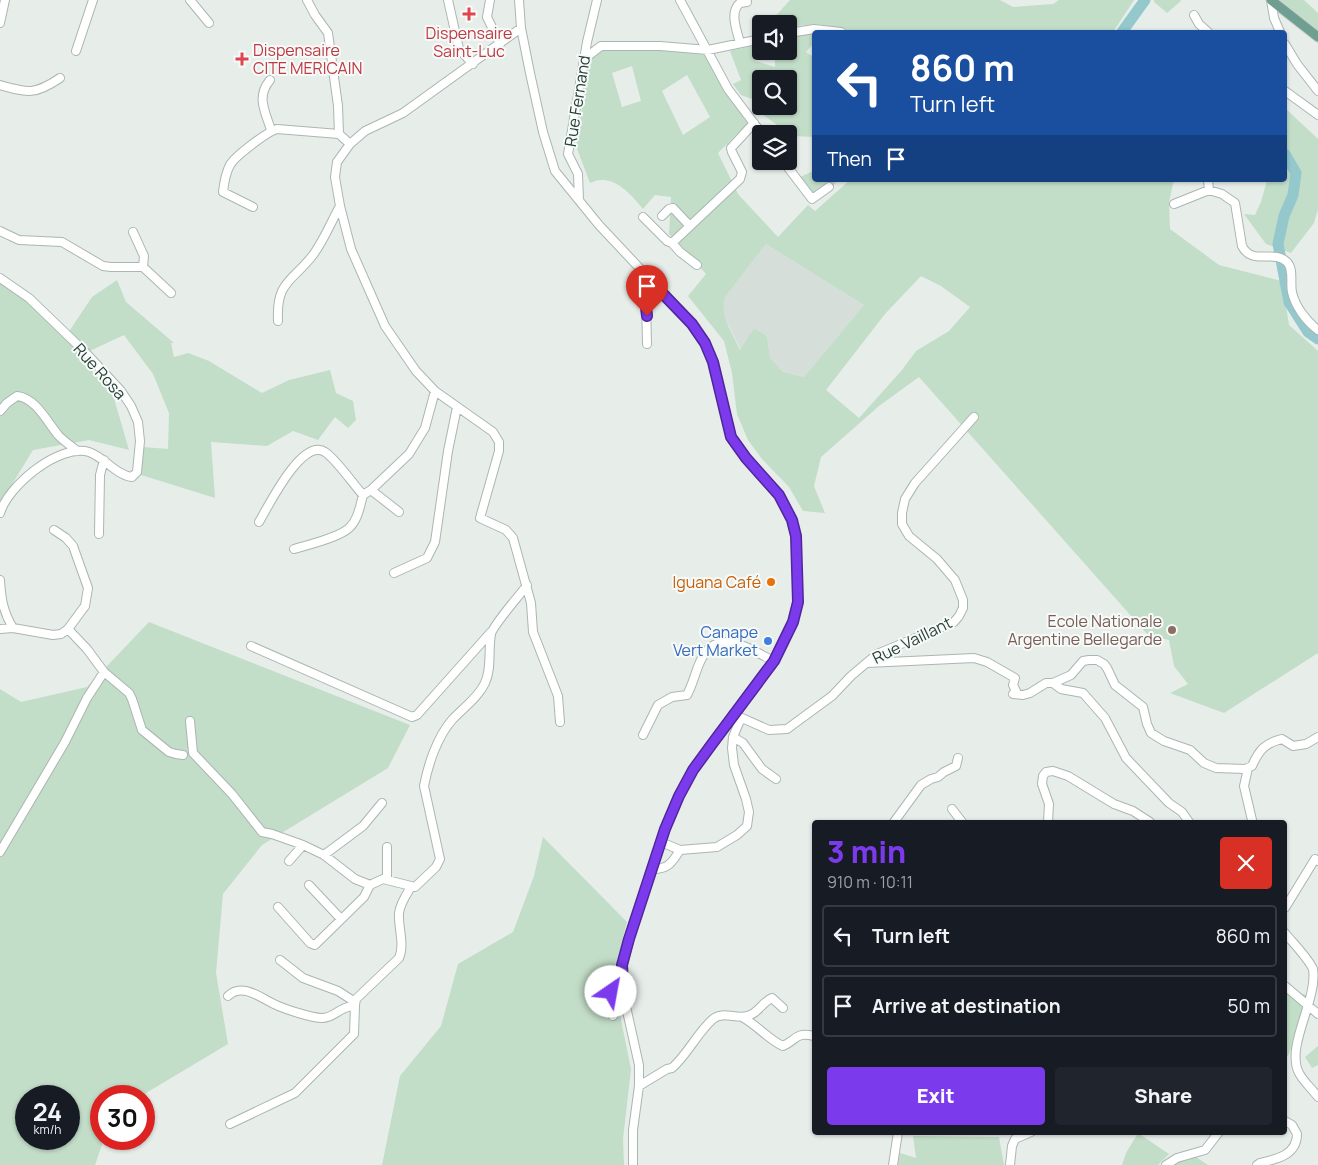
<!DOCTYPE html>
<meta charset="utf-8">
<style>
body{margin:0;font-family:Manrope,sans-serif;background:#20242c;color:#f1f3f6;height:100vh;display:flex;flex-direction:column;font-size:19px;white-space:nowrap}
*{box-sizing:border-box;margin:0}
p{font-size:16px;color:#9ea1a6}
.icon{flex:none;width:28px;height:28px;fill:none;stroke:currentColor;stroke-width:2;stroke-linecap:round;stroke-linejoin:round}
.map{position:relative;flex:1;overflow:hidden}
.panel{position:absolute;left:812px;top:820px;width:475px;height:315px;display:flex;flex-direction:column;background:#171b24;border-radius:5px;box-shadow:0 1px 4px #0004}
.panel>*{flex:none}
.top-card{position:absolute;left:812px;top:30px;width:475px;height:152px;border-radius:5px;box-shadow:0 1px 4px #0004;background:#1a4fa0;color:#fff;overflow:hidden}
.tools{position:absolute;left:752px;top:15px;display:grid;gap:10px}
.tools a{display:grid;place-items:center;width:45px;height:45px;border-radius:5px;background:#171b24;box-shadow:0 1px 4px #0004;font-size:25px}
.speed{position:absolute;left:15px;top:1085px;display:flex;gap:10px;font-size:25px;font-weight:700;text-align:center}
.speed>*{display:grid;place-content:center;width:65px;height:65px;border-radius:50%;background:#171b24;box-shadow:0 1px 4px #0004;line-height:1}
.speed small{font-size:12px;font-weight:400}
.speed .limit{border:8px solid #d22;background:#fff;color:#111}
.pin{position:absolute;display:grid;place-items:center;width:42px;height:42px;color:#fff;margin:-51px -21px;border-radius:50% 50% 50% 0;rotate:-45deg;box-shadow:0 0 5px #0007}
.pin .icon{rotate:45deg}
.me{position:absolute;width:55px;margin:-28px;rotate:33deg;stroke-linejoin:round;filter:drop-shadow(0 0 4px #0008)}
.turn{display:flex;align-items:center;gap:18px;height:105px;padding:0 15px;font-size:22px}
.turn .icon{width:65px;height:65px;stroke-width:2.5}
.turn b{display:block;font-size:35px;line-height:42px}
.then{display:flex;align-items:center;height:48px;padding:0 15px;background:#0003;gap:10px;font-size:19px}
.round{display:grid;place-items:center;flex:none;width:52px;height:52px;border-radius:5px;background:#20242c}
.head{display:flex;align-items:center;justify-content:space-between;height:85px;padding:0 15px}
h1{font-size:30px;font-weight:800;line-height:38px;color:#7c3aed}
.action{display:flex;gap:10px;margin-top:auto;padding:10px 15px}
.action a{flex:1;height:58px;border-radius:5px;background:#7c3aed;color:#fff;font-size:20px;font-weight:800;line-height:58px;text-align:center}
.action a+a{background:#20242c;color:#f1f3f6}
ul{padding:0;list-style:none}
li{display:flex;align-items:center;gap:15px;height:62px;margin:0 10px 8px;padding:0 5px;border:2px solid #363941;border-radius:5px}
li div{flex:1}
li b{display:block;font-size:19px}
li em{font-style:normal}
.map>svg:first-child{display:block}
.built{fill:#d5ded9}
.green{fill:#c2ddc8;fill-rule:evenodd}
.lines{fill:none;stroke-linecap:round;stroke-linejoin:round}
.river{stroke:#94c8cd;stroke-width:11}
.minor-casing{stroke:#aab6b1;stroke-width:10}
.major-casing{stroke:#c3c9c7;stroke-width:11}
.minor{stroke:#fff;stroke-width:8}
.major{stroke:#6f9f90;stroke-width:9}
.route-casing{stroke:#51269a;stroke-width:12}
.route{stroke:#7c3aed;stroke-width:9}
.health-dot{fill:#e0444e;stroke:#f7faf9;stroke-width:2}
.food-dot{fill:#e8710a;stroke:#f7faf9;stroke-width:2}
.education-dot{fill:#8d6e63;stroke:#f7faf9;stroke-width:2}
.shop-dot{fill:#3f7fe0;stroke:#f7faf9;stroke-width:2}
.labels{text-anchor:middle;dominant-baseline:central;stroke-width:4;stroke-linejoin:round;paint-order:stroke}
.health-label{font-size:16px;fill:#be3a42;stroke:#f7faf9}
.street-label{font-size:16px;fill:#273f37;stroke:#f7faf9}
.food-label{font-size:16px;fill:#c56008;stroke:#f7faf9;text-anchor:end}
.education-label{font-size:16px;fill:#785e54;stroke:#f7faf9;text-anchor:end}
.shop-label{font-size:16px;fill:#366cbe;stroke:#f7faf9;text-anchor:end}
</style>
<div class="map">
<svg width="1318" height="1165" viewBox="0 0 1318 1165">
<rect width="100%" height="100%" fill="#e7eeea"/>
<path class="built" d="M 766,244 L 864,305 L 804,377 L 783,372 L 770,358 L 767,336 L 754,328 L 741,350 L 725,318 L 722,307 L 725,297 Z"/>
<path class="green" d="M 790,0 L 1000,0 L 1013,7 L 1053,4 L 1059,0 L 1134,0 L 1113,32 L 845,32 C 829,22 808,24 789,27 L 789,24 L 775,24 L 773,19 Z
M 1154,0 L 1180,0 L 1181,1 L 1167,13 L 1154,2 Z
M 1280,0 L 1304,0 L 1318,13 L 1318,30 Z
M 812,33 L 815,33 L 815,42 L 806,52 L 815,58 L 815,137 L 792,136 L 762,114 L 758,101 L 741,95 L 733,84 L 741,80 L 730,51 L 761,44 L 761,46 L 756,47 L 755,61 L 775,67 L 775,51 L 789,51 L 789,38 ZM 761,79 L 789,79 L 789,106 L 761,106 Z
M 625,42 L 649,48 L 705,55 L 749,122 L 718,153 L 738,194 L 778,237 L 808,205 L 815,211 L 850,180 L 1174,180 L 1169,202 L 1170,229 L 1219,265 L 1282,281 L 1289,325 L 1318,351 L 1318,653 L 1224,713 L 1170,693 L 1188,684 L 1174,666 L 1169,640 L 1148,635 L 919,377 L 879,406 L 821,457 L 814,486 L 825,513 L 803,511 L 789,487 L 762,459 L 748,440 L 737,414 L 732,373 L 724,341 L 688,296 L 706,274 L 669,234 L 671,197 L 655,195 L 643,209 C 630,193 612,172 590,183 L 576,146 L 590,56 L 603,45 ZM 632,66 L 641,101 L 622,107 L 612,73 ZM 687,75 L 710,117 L 683,135 L 662,91 ZM 766,244 L 864,305 L 804,377 L 783,372 L 770,358 L 767,336 L 754,328 L 740,350 C 733,333 719,316 725,297 ZM 921,276 L 941,286 L 970,307 L 949,331 L 916,351 L 902,370 L 859,418 L 826,390 L 885,314 Z
M 1285,108 L 1318,139 L 1318,209 L 1314,223 L 1291,253 L 1266,244 L 1244,214 L 1255,215 L 1261,202 L 1267,180 L 1285,180 Z
M 815,170 L 815,180 L 839,180 L 816,200 L 798,178 Z
M 0,275 L 68,333 L 92,297 L 117,280 L 126,302 L 174,343 L 171,343 L 174,357 L 188,353 L 209,361 L 262,393 L 289,380 L 330,370 L 336,393 L 353,401 L 356,420 L 348,428 L 335,417 L 318,440 L 293,431 L 267,446 L 211,442 L 215,498 L 138,474 L 143,447 L 168,449 L 169,413 L 153,374 L 124,335 L 79,356 L 113,395 L 129,450 L 89,440 L 33,450 L 0,504 Z
M 149,622 L 410,725 L 388,768 L 262,845 L 223,894 L 216,973 L 228,1044 L 141,1096 L 101,1096 L 101,1139 L 104,1139 L 95,1165 L 0,1165 L 0,689 L 21,702 L 87,687 ZM 26,1096 L 69,1096 L 69,1139 L 26,1139 Z
M 543,837 L 627,922 L 617,961 L 616,995 L 631,1069 L 623,1139 L 624,1165 L 382,1165 L 400,1076 L 441,1026 L 458,964 L 513,932 L 534,876 Z
M 1285,989 L 1311,996 L 1288,1056 L 1285,1057 Z
M 1318,1046 L 1318,1065 L 1312,1068 L 1305,1057 Z
M 1138,1133 L 1169,1154 L 1158,1165 L 1122,1165 L 1126,1153 Z
M 913,1136 L 999,1137 L 1004,1165 L 898,1165 L 900,1153 L 916,1158 Z
M 1193,1155 L 1208,1165 L 1171,1165 Z"/>
<g class="lines">
<path class="river" d="M 1122,32 L 1145,0
M 1285,154 L 1296,173 L 1293,195 L 1284,216 L 1278,244 L 1289,302 L 1308,332 L 1318,339"/>
<defs>
<path id="minor" d="M 190,0 L 209,23
M 307,0 L 315,15 L 328,33 L 338,106 L 339,134
M 448,0 L 459,49 L 473,64
M 490,0 L 487,17 L 500,44
M 519,0 L 521,28 L 530,73 L 543,132 L 555,171 L 599,225 L 692,324 L 705,343 L 713,362 L 731,437 L 746,458 L 779,495 L 792,520 L 796,537 L 798,602 L 793,622 L 774,661 L 711,744 L 693,770 L 679,796 L 670,816 L 629,939 L 623,965 L 623,993 L 639,1065 L 639,1086 L 633,1130 L 633,1165
M 680,0 L 728,89 L 762,134
M 1271,0 L 1274,18 L 1280,32
M 1194,15 L 1199,24 L 1208,32
M 0,23 L 5,0
M 521,28 L 403,113 L 365,131 L 350,144 L 337,162 L 335,177 L 340,206 L 351,249 L 385,326 L 416,371 L 435,391 L 493,432 L 499,442 L 499,451 L 480,518 L 506,530 L 513,538 L 531,603 L 533,632 L 558,696 L 560,722
M 789,33 L 814,29 L 841,32
M 740,43 C 737,31 729,12 740,3 L 747,2
M 1285,44 L 1297,64 L 1318,91
M 76,51 L 93,0
M 584,59 L 601,46 L 660,46 L 708,50 L 761,39
M 270,80 C 256,97 265,111 271,130
M 0,85 C 28,93 35,95 60,78
M 1285,91 L 1318,115
M 783,161 L 812,199 L 829,187
M 1208,180 L 1209,190
M 579,200 L 578,174 L 568,154 L 587,42 L 597,0
M 1174,204 L 1209,190 L 1222,194 L 1235,203 L 1242,246 C 1252,266 1274,249 1287,262 C 1294,269 1290,283 1292,292 C 1295,306 1306,321 1318,330
M 253,207 L 223,192 C 224,183 225,174 230,165 C 235,156 267,132 277,129 L 339,134 L 350,144
M 662,216 L 669,209 L 673,208 L 689,225
M 643,217 L 667,241 L 672,243 L 740,179 L 742,172 L 732,152 L 731,148 L 754,123
M 0,231 L 19,240 L 62,242 L 103,266 L 111,267 L 143,267 L 171,293
M 133,232 L 144,256 L 143,267
M 672,243 L 680,252 L 697,265
M 642,272 L 646,301 L 647,344
M 0,278 L 29,298 L 85,352 L 121,391 L 131,406 L 138,422 L 140,441 L 137,472 L 132,477 C 116,475 104,457 89,452 C 59,443 8,486 0,513
M 278,321 C 276,281 292,282 313,255 C 324,240 331,222 340,206
M 0,411 L 7,403 L 17,396 C 36,398 47,422 59,436 C 64,441 71,446 77,451
M 399,512 L 371,490 L 409,454 L 425,428 L 435,391
M 259,522 C 268,507 302,437 325,452 C 335,458 354,485 363,495 L 371,490
M 99,534 L 100,475 L 104,460
M 294,549 C 308,545 340,537 349,528 C 358,520 360,506 363,495
M 394,573 L 427,558 L 435,542 L 448,451 L 457,407
M 0,580 C 1,598 3,612 13,628
M 0,629 L 13,628 L 53,635 L 61,634 L 68,629 L 85,606 L 88,588 L 73,546 L 66,538 L 54,530
M 68,629 L 87,649 L 104,672 L 129,693 L 132,699 L 142,730 L 169,752 L 176,754 L 183,755
M 251,646 L 412,717 L 417,715 L 491,632
M 867,663 L 974,658 L 987,662 L 1015,678 L 1013,685 L 1016,691 L 1013,694 L 1023,695 L 1030,693 L 1046,683 L 1053,683 L 1071,675 L 1083,661 L 1089,660 L 1097,660 L 1104,664 L 1107,668 L 1115,685 L 1143,707 L 1147,724 L 1151,733 L 1164,741 L 1190,750 L 1204,763 L 1216,768 L 1245,769 L 1252,766 C 1259,750 1265,743 1282,739 L 1293,746 L 1306,744 L 1318,737
M 1053,683 L 1061,689 L 1083,693 L 1105,718 L 1126,758 L 1169,803 L 1182,812 L 1189,822
M 733,714 L 769,730 L 787,729 L 832,696 L 851,676 L 877,654 L 954,622 L 959,616 L 963,608 L 963,600 L 955,580 L 937,559 L 909,536 L 902,524 L 902,513 L 905,499 L 915,483 L 974,417
M 190,721 L 193,753 L 232,794 L 262,832 L 272,834 L 303,845
M 643,735 L 658,705 L 672,697 L 687,695 C 693,684 695,673 700,662 C 717,624 750,650 774,661
M 733,737 L 743,743 L 762,769 L 776,779
M 1248,768 L 1244,786 L 1252,820
M 952,809 L 962,822
M 894,822 L 921,785 L 931,779 L 938,777 L 944,772 L 956,766 L 958,758
M 1048,822 L 1049,804 L 1042,784 L 1043,776 L 1046,772 L 1053,771 L 1068,776 L 1114,804 L 1133,811 L 1150,822
M 661,842 L 680,850
M 387,847 L 387,880
M 0,852 L 65,742 L 87,698 L 104,672
M 324,855 L 363,826 L 382,803
M 289,861 L 303,845 L 324,855 L 355,879 L 370,885 L 383,879 L 415,887 L 436,867 L 440,859 L 424,786 C 428,765 437,737 452,720 C 463,708 478,698 485,683 C 492,668 488,650 491,634 C 493,625 520,595 527,585
M 653,869 C 668,869 672,863 680,850 L 717,847 L 737,835 L 747,826 L 749,812 L 746,799 L 734,765 L 732,748 L 733,737 L 741,718
M 309,885 L 341,919
M 278,907 L 310,943 L 315,945 L 364,897 L 370,885
M 1285,908 L 1315,859 L 1318,861
M 1285,933 C 1293,943 1308,958 1313,969 C 1318,1000 1285,1046 1299,1073 C 1303,1081 1312,1089 1318,1097
M 280,960 L 303,978 L 338,991 L 355,1002
M 1285,986 L 1318,1014
M 228,996 C 242,982 261,998 274,1004 C 284,1009 312,1018 322,1018 C 331,1018 336,1012 343,1009 C 347,1007 351,1006 355,1005
M 613,1016 L 611,996 L 613,987 L 623,984
M 742,1017 C 757,1025 769,1040 783,1046 C 798,1039 795,1032 814,1036
M 639,1086 L 667,1069 L 672,1068 C 688,1054 697,1033 713,1019 C 722,1011 736,1019 747,1016 C 758,1014 762,1002 772,998 L 783,1008
M 230,1124 L 295,1093 L 354,1034 L 355,1005 L 356,999 L 399,958 C 405,944 398,928 399,913 C 400,904 406,895 411,887
M 893,1165 L 898,1132
M 1010,1165 L 1012,1146 L 1015,1139 L 1031,1132
M 1166,1165 L 1177,1158 L 1205,1150 L 1219,1132
M 1257,1165 L 1260,1163 C 1277,1159 1297,1155 1297,1134 L 1292,1125 L 1285,1121"/>
<path id="major" d="M 1271,0 L 1318,37"/>
</defs>
<use href="#minor" class="minor-casing"/>
<use href="#major" class="major-casing"/>
<use href="#minor" class="minor"/>
<use href="#major" class="major"/>
</g>
<g class="lines">
<defs>
<path id="route" d="M 611,992 L 613,987 L 623,984 L 622,965 L 629,939 L 665,829 L 679,796 L 693,770 L 712,744 L 774,661 L 793,622 L 798,602 L 796,536 L 792,520 L 779,495 L 746,458 L 731,437 L 713,362 L 705,343 L 692,324 L 642,272 L 647,316"/>
</defs>
<use href="#route" class="route-casing"/>
<use href="#route" class="route"/>
</g>
<g class="health-dot">
<path d="M466.5 6.5h5v5h5v5h-5v5h-5v-5h-5v-5h5z"/>
<path d="M239.5 51.5h5v5h5v5h-5v5h-5v-5h-5v-5h5z"/>
</g>
<circle class="food-dot" cx="771" cy="582" r="5"/>
<circle class="education-dot" cx="1172" cy="630" r="5"/>
<circle class="shop-dot" cx="768" cy="641" r="5"/>
<g class="labels">
<g class="health-label">
<text x="469" y="33">Dispensaire<tspan x="469" dy="18">Saint-Luc</tspan></text>
<text x="253" y="50" text-anchor="start">Dispensaire<tspan x="253" dy="18">CITE MERICAIN</tspan></text>
</g>
<g class="street-label">
<text transform="translate(577 101) rotate(-81)">Rue Fernand</text>
<text transform="translate(100 371) rotate(48)">Rue Rosa</text>
<text transform="translate(912 640) rotate(-26)">Rue Vaillant</text>
</g>
<g class="food-label">
<text x="761" y="582">Iguana Café</text>
</g>
<g class="education-label">
<text x="1162" y="621">Ecole Nationale<tspan x="1162" dy="18">Argentine Bellegarde</tspan></text>
</g>
<g class="shop-label">
<text x="758" y="632">Canape<tspan x="758" dy="18">Vert Market</tspan></text>
</g>
</g>
</svg>
<div class="tools">
<a><svg class="icon" aria-label="sound" viewBox="0 0 24 24"><path d="M4 9h4l5-4v14l-5-4H4zM17 9q2 3 0 6"/></svg></a>
<a><svg class="icon" aria-label="search" viewBox="0 0 24 24"><circle cx="10" cy="10" r="6"/><path d="M15 15l6 6"/></svg></a>
<a><svg class="icon" aria-label="layers" viewBox="0 0 24 24"><path d="M12 4l9 5-9 5-9-5zM3 14l9 5 9-5"/></svg></a>
</div>
<div class="speed"><div>24<small>km/h</small></div><div class="limit">30</div></div>
<div class="pin" style="left:647px;top:316px;background:#d93025"><svg class="icon" aria-label="arrive" viewBox="0 0 24 24"><path d="M6 21V4h12l-3 4 3 4H6"/></svg></div>
<svg class="me" style="left:611px;top:992px" viewBox="-20 -20 40 40"><circle r="19" fill="#fff"/><path d="M0-13L10 11 0 6-10 11z" fill="#7c3aed"/></svg>
<div class="top-card">
<div class="turn"><svg class="icon" aria-label="left" viewBox="0 0 24 24"><path d="M17 20v-9H6M10 6l-5 5 5 5"/></svg><div><b>860 m</b>Turn left</div></div>
<div class="then">Then<svg class="icon" aria-label="arrive" viewBox="0 0 24 24"><path d="M6 21V4h12l-3 4 3 4H6"/></svg></div>
</div>
<section class="panel">
<div class="head"><div><h1>3 min</h1><p>910 m · 10:11</p></div><a class="round" style="background:#d93025;color:#fff"><svg class="icon" aria-label="close" viewBox="0 0 24 24"><path d="M6 6l12 12M18 6L6 18"/></svg></a></div>
<ul>
<li><svg class="icon" aria-label="left" viewBox="0 0 24 24"><path d="M17 20v-9H6M10 6l-5 5 5 5"/></svg><div><b>Turn left</b></div><em>860 m</em></li>
<li><svg class="icon" aria-label="arrive" viewBox="0 0 24 24"><path d="M6 21V4h12l-3 4 3 4H6"/></svg><div><b>Arrive at destination</b></div><em>50 m</em></li>
</ul>
<div class="action"><a>Exit</a><a>Share</a></div>
</section>
</div>
